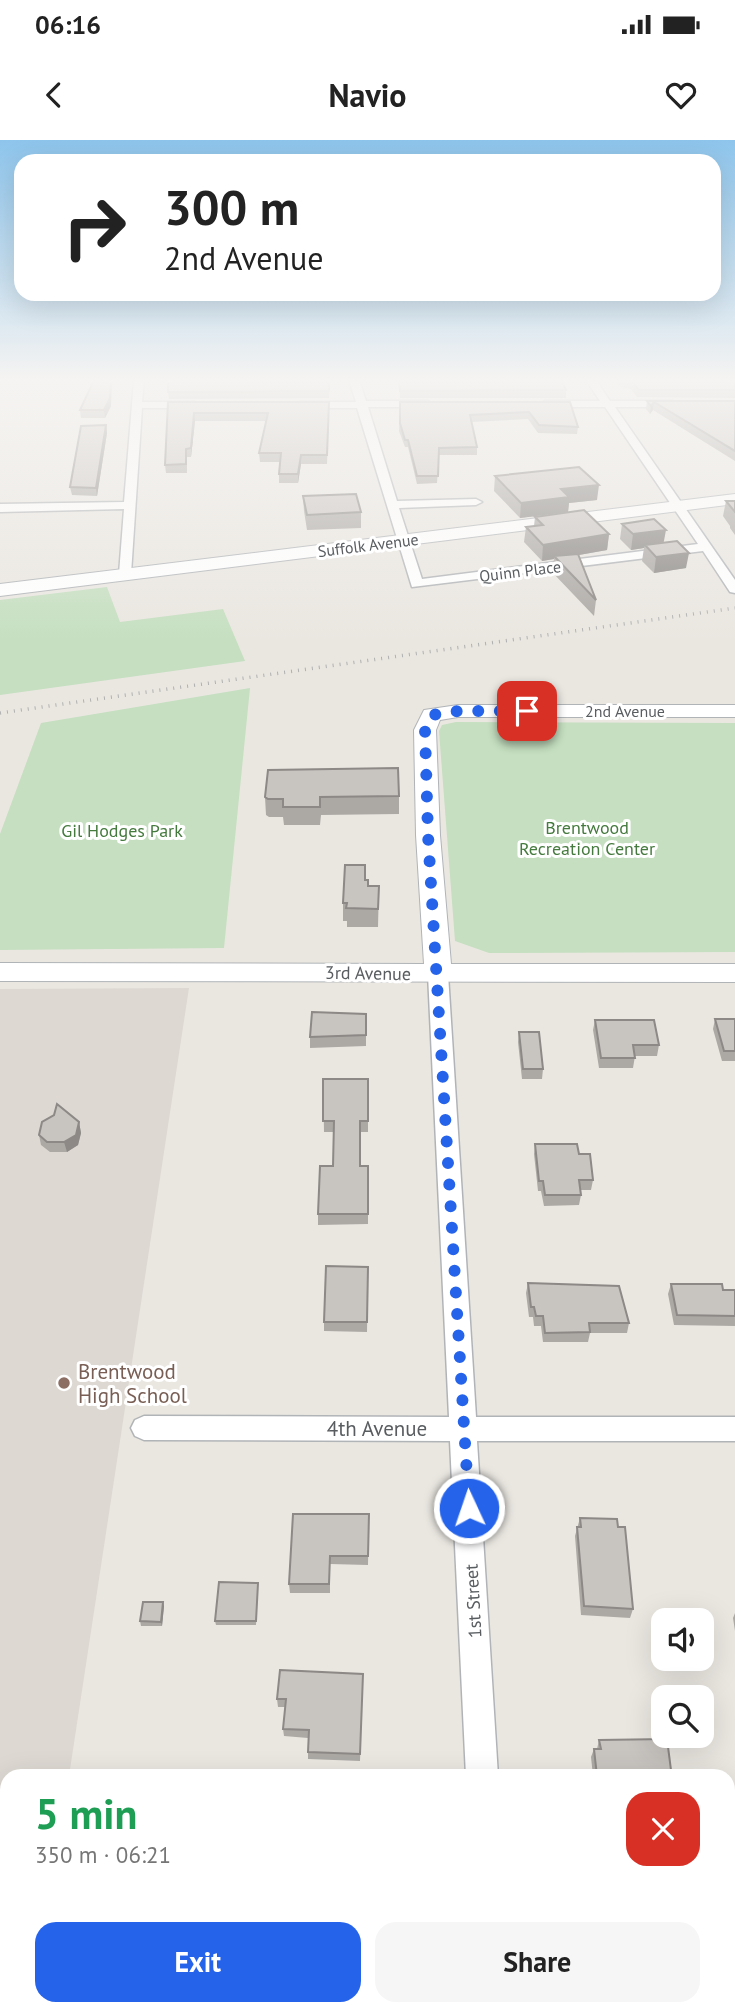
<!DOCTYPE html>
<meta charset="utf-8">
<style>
body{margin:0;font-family:"PT Sans",sans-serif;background:#f6f6f6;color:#222;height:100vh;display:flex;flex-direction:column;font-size:26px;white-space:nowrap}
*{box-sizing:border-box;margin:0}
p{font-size:23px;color:#767676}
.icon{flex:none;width:38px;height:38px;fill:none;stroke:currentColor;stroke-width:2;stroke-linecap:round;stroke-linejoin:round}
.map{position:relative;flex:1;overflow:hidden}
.details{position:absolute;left:0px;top:1629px;width:735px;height:247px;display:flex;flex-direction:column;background:#fff;border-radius:21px 21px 0 0;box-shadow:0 7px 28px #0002}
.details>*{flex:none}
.hud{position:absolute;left:14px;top:14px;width:707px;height:147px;border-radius:21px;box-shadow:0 7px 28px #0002;background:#fff;color:#222;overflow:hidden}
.tools{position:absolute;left:651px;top:1468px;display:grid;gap:14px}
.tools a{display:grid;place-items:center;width:63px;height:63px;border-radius:14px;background:#fff;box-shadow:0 7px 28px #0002;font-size:35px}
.pin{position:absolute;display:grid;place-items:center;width:60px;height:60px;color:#fff;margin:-30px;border-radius:14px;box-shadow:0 4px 10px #0006}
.me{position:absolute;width:77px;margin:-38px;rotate:357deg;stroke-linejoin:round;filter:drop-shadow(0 0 5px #0008)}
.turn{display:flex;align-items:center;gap:24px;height:147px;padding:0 35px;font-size:32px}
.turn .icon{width:91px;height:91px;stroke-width:2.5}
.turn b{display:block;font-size:49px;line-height:60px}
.round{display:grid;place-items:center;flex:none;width:74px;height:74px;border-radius:21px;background:#f6f6f6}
.head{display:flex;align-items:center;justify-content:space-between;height:119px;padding:0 35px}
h1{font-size:42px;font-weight:800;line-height:52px;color:#1e9e55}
.button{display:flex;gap:14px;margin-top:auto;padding:14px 35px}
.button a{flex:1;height:80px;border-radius:21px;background:#2563eb;color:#fff;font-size:28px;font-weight:800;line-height:80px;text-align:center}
.button a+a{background:#f6f6f6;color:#222}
.status{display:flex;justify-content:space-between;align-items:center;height:49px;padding:0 35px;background:#fff;direction:ltr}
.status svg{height:19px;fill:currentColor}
header{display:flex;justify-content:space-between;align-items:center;height:91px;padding:0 35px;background:#fff;font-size:32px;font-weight:800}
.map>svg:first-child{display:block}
.education{fill:#ddd8d2}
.green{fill:#c5dfc0}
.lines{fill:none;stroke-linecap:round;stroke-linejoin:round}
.street-casing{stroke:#b1b4b7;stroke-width:3}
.secondary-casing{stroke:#b0b4b7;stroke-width:2}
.street{fill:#fff;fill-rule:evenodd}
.secondary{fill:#fff;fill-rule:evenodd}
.rail{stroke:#afb0b0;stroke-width:3.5;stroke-dasharray:1 6;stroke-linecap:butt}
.wall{fill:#aca9a5}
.shaded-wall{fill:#8c8986}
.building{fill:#c8c4c0;stroke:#8c8986;stroke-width:2}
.route{stroke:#2563eb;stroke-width:12;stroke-dasharray:0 21.6}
.education-dot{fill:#8d6e63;stroke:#fff;stroke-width:2.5}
.labels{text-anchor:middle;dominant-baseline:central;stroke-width:6;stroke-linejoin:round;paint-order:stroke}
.far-street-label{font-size:16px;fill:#595d60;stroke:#fff}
.park-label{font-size:18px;fill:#457a3e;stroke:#fff}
.street-label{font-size:18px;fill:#595d60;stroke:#fff}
.near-education-label{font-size:21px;fill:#785e54;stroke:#fff;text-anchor:start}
.near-street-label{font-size:21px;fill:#595d60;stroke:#fff}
</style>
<div class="status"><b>06:16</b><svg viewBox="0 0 49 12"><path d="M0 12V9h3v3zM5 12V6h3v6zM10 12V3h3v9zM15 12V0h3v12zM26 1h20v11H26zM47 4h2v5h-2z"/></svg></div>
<header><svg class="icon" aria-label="back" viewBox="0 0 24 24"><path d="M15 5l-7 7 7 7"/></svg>Navio<svg class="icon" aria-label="heart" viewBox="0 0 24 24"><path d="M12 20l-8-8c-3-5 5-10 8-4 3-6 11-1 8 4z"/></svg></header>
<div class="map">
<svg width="735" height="1875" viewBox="0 0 735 1875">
<rect width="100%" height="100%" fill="#eae7e1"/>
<path class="education" d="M 189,848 L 69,1636 L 7,1636 L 7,1869 L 34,1869 L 33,1875 L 0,1875 L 0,849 Z"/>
<path class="green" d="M 107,447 L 120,482 L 223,469 L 245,521 L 0,555 L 0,460 Z
M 250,548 L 224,808 L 0,810 L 0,694 L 41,583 Z
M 456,582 L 735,583 L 735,812 L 489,813 L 455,801 L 439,591 L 442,585 Z"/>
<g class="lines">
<defs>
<path id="street" d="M 134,240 L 144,240 L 142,262 L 194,262 L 199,265 L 194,268 L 142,268 L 131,434 L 125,438 L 119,434 L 124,369 L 0,372 L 0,364 L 124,362 Z
M 349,240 L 359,240 L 366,261 L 428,261 L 433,264 L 428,267 L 368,267 L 397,361 L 476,359 L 482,362 L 476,365 L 399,368 L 422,439 L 698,404 L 605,267 L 545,267 L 540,264 L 545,261 L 600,261 L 586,240 L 596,240 L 610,261 L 673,261 L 678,264 L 673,267 L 615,267 L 735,440 L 735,453 L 730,452 L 703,411 L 412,447 L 357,268 L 300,268 L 295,265 L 300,262 L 356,262 Z
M 438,828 L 448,834 L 476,1277 L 735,1277 L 735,1301 L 477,1301 L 498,1636 L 466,1636 L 450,1301 L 144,1300 L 135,1296 L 131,1288 L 135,1280 L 144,1276 L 449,1277 L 428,834 Z
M 476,1869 L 512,1869 L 512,1875 L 476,1875 Z"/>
<path id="secondary" d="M 735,354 L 735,364 L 0,456 L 0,444 Z
M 458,565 L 735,565 L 735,577 L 458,577 L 440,580 L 436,590 L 440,695 L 451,824 L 735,824 L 735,842 L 0,841 L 0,823 L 424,824 L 416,695 L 414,590 L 424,570 Z"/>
</defs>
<use href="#street" class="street-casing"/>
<use href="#secondary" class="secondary-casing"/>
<use href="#street" class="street"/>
<use href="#secondary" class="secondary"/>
<path class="rail" d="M 0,573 L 735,468"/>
</g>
<path class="wall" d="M 330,240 L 329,258 L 169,259 L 168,252 Z
M 399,240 L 440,242 L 566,250 L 566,258 L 400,258 Z
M 616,240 L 735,240 L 735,258 L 637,257 L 631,249 L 618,246 Z
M 647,261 L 735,261 L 735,321 L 653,270 L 650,274 L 646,269 Z
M 168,262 L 329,270 L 327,324 L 301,324 L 298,343 L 279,343 L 279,334 L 280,322 L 260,322 L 259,313 L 266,281 L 195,281 L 191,317 L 187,317 L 187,333 L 166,333 L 165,325 Z
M 400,262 L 570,262 L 578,287 L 577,294 L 538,293 L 528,279 L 471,282 L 477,307 L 477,315 L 439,315 L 437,343 L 417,344 L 408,307 L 405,307 L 399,291 Z
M 111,266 L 105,278 L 81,278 L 80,270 Z
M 106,285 L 107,293 L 97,356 L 72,355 L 70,347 Z
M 495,336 L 597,360 L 569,363 L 568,372 L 520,378 L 494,351 Z
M 303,356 L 361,372 L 361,388 L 307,390 L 304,371 Z
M 726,361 L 735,361 L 735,395 L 730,388 L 730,386 L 723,376 Z
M 535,377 L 609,394 L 607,410 L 579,415 L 596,460 L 594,476 L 552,432 L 554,419 L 542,421 L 524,402 L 526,387 L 534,386 Z
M 622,384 L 664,403 L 686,428 L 654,433 L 642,421 L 644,408 L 631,410 L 620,399 Z
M 399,656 L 399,674 L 321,675 L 320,685 L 284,685 L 283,677 L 269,677 L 266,675 L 265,657 Z
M 365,740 L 368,746 L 379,746 L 378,787 L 347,787 L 347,781 L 343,781 L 343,763 Z
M 366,874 L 366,906 L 310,908 L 310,897 Z
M 715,879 L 735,879 L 735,921 L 722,921 L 713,889 Z
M 595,880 L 659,905 L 657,916 L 635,916 L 633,928 L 599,928 L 593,890 Z
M 519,892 L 543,929 L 542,939 L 522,939 L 518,902 Z
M 323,939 L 368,939 L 368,992 L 360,992 L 360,1026 L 368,1026 L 368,1084 L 318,1085 L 318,1074 L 333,1026 L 334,992 L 324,992 Z
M 79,982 L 81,993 L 78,1005 L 67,1012 L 50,1012 L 41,1005 L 39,995 Z
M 535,1004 L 579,1014 L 593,1040 L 591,1050 L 580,1050 L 581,1055 L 579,1065 L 544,1066 L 541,1051 L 538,1051 L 534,1014 Z
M 368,1127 L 367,1192 L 324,1191 L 324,1182 Z
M 528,1143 L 629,1183 L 627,1193 L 590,1193 L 588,1202 L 543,1202 L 541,1186 L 534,1186 L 533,1177 L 529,1177 L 526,1153 Z
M 671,1144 L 723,1150 L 735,1150 L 735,1186 L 674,1185 L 668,1154 Z
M 369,1374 L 368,1425 L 330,1424 L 330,1453 L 290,1453 L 289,1444 Z
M 580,1378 L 618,1387 L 633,1469 L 630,1478 L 581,1475 L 575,1396 Z
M 258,1443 L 256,1485 L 216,1485 L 215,1481 Z
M 163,1462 L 164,1466 L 162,1486 L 141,1486 L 140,1481 Z
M 735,1473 L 735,1491 L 733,1478 Z
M 363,1534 L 360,1621 L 308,1619 L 308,1598 L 284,1596 L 283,1589 L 285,1567 L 278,1567 L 277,1559 Z
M 599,1600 L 671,1630 L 668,1636 L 593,1636 L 591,1617 L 594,1609 L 597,1609 Z"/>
<path class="shaded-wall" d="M 111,240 L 112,240 L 111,266 L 105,278 L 104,270 Z
M 654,262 L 653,270 L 650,274 L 651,266 Z
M 194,273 L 195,281 L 191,317 L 191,308 Z
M 106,285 L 107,293 L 97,356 L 96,348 Z
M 301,315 L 301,324 L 298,343 L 298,334 Z
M 599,345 L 597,360 L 569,363 L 568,372 L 520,378 L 521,363 L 561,349 Z
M 666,390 L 663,406 L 645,405 L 644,408 L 631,410 L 633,394 Z
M 609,394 L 607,410 L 556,419 L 554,416 L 554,419 L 542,421 L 543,405 Z
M 689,413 L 686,428 L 654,433 L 656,417 Z
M 79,982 L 81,993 L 78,1005 L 67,1012 L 64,1002 Z
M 163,1462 L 164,1466 L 162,1486 L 161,1482 Z"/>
<path class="building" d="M 94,240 L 111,240 L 110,258 L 104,270 L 80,270 Z
M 168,240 L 329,240 L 329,251 L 168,252 Z
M 399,240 L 440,240 L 440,242 L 561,240 L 566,250 L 400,251 Z
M 627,240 L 735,240 L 735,250 L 639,250 L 632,242 Z
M 647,261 L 735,261 L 735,311 L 654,262 L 651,266 Z
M 168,262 L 329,262 L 327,315 L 301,315 L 298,334 L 279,334 L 281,313 L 259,313 L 268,273 L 194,273 L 191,308 L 186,309 L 186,324 L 165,325 Z
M 400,262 L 570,262 L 578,287 L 539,285 L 529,272 L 470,275 L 477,307 L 439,308 L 438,336 L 417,336 L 408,300 L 405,300 L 400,283 Z
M 106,285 L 96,348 L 70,347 L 81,286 Z
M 579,327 L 599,345 L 561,349 L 569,357 L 521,363 L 495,336 Z
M 356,354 L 361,372 L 307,375 L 303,356 Z
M 726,361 L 735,361 L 735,372 Z
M 584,370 L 609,394 L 543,405 L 526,387 L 543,385 L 535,377 Z
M 654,379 L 666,390 L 633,394 L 622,384 Z
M 677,401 L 689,413 L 656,417 L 645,405 Z
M 578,414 L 596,460 L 554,416 Z
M 398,628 L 399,656 L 320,657 L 320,667 L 283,667 L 283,659 L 268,659 L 265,657 L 268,630 Z
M 345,725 L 365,725 L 365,740 L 368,740 L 368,746 L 379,746 L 378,769 L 346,768 L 347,763 L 343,763 Z
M 312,872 L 366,874 L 366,895 L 310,897 Z
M 715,879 L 735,879 L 735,911 L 724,911 Z
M 595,880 L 654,880 L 659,905 L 633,905 L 635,918 L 601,918 Z
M 519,892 L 539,892 L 543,929 L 523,929 Z
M 323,939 L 368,939 L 368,981 L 360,981 L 360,1026 L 368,1026 L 368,1074 L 318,1074 L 320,1026 L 333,1026 L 334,981 L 323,981 Z
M 57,964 L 79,982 L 76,995 L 64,1002 L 47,1002 L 39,995 L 42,982 L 54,975 Z
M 535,1004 L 577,1004 L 579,1014 L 590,1014 L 593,1040 L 579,1040 L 581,1055 L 545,1055 L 543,1041 L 539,1041 Z
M 326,1126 L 368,1127 L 367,1182 L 324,1182 Z
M 528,1143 L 619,1146 L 629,1183 L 589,1183 L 590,1192 L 545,1193 L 543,1176 L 536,1176 L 534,1167 L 531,1167 Z
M 671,1144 L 722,1144 L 723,1150 L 735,1150 L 735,1176 L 677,1175 Z
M 293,1374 L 369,1374 L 368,1416 L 330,1416 L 329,1444 L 289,1444 Z
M 580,1378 L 617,1379 L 618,1387 L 625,1387 L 633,1469 L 584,1466 L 577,1387 L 581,1387 Z
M 219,1442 L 258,1443 L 256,1481 L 215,1481 Z
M 143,1462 L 163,1462 L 161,1482 L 140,1481 Z
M 280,1530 L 363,1534 L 360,1614 L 308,1612 L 309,1590 L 283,1589 L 286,1559 L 277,1559 Z
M 667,1599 L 671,1630 L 654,1630 L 655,1636 L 597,1636 L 594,1609 L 601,1609 L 599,1600 Z
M 728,1855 L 735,1855 L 735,1875 L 720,1875 L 719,1869 L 728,1869 Z"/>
<linearGradient id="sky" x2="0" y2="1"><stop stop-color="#8ec5ec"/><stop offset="0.48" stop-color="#f6f4f2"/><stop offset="1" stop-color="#f6f4f2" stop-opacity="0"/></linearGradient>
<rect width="735" height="502" fill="url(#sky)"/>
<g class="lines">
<path class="route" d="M 469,1368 L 428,695 L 425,590 L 432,575 L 458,571 L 527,571"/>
</g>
<circle class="education-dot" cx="64" cy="1243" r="7"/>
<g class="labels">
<g class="far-street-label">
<text transform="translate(368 405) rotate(-7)">Suffolk Avenue</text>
<text transform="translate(520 431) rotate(-7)">Quinn Place</text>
<text x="625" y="571">2nd Avenue</text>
</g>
<g class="park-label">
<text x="587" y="687">Brentwood<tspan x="587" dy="21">Recreation Center</tspan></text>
<text x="122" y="690">Gil Hodges Park</text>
</g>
<g class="street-label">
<text transform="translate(368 833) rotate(1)">3rd Avenue</text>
<text transform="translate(473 1461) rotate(-93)">1st Street</text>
</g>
<g class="near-education-label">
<text x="78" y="1231">Brentwood<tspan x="78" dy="24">High School</tspan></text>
</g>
<g class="near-street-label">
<text x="377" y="1288">4th Avenue</text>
</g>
</g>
</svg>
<div class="tools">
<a><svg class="icon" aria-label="sound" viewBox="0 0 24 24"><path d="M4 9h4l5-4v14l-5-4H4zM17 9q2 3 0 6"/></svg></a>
<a><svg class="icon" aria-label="search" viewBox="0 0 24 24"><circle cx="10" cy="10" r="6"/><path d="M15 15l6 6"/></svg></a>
</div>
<div class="pin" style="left:527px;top:571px;background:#d93025"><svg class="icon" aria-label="arrive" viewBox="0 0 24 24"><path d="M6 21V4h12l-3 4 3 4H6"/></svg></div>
<svg class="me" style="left:469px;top:1368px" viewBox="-20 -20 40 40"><circle r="17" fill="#2563eb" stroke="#fff" stroke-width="3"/><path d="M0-11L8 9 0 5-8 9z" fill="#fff"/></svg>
<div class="hud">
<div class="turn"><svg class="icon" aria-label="right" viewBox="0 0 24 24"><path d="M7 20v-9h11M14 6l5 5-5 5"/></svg><div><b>300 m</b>2nd Avenue</div></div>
</div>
<section class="details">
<div class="head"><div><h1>5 min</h1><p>350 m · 06:21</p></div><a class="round" style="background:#d93025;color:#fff"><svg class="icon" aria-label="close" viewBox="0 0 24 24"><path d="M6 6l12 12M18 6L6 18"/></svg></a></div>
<div class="button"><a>Exit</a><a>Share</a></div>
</section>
</div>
